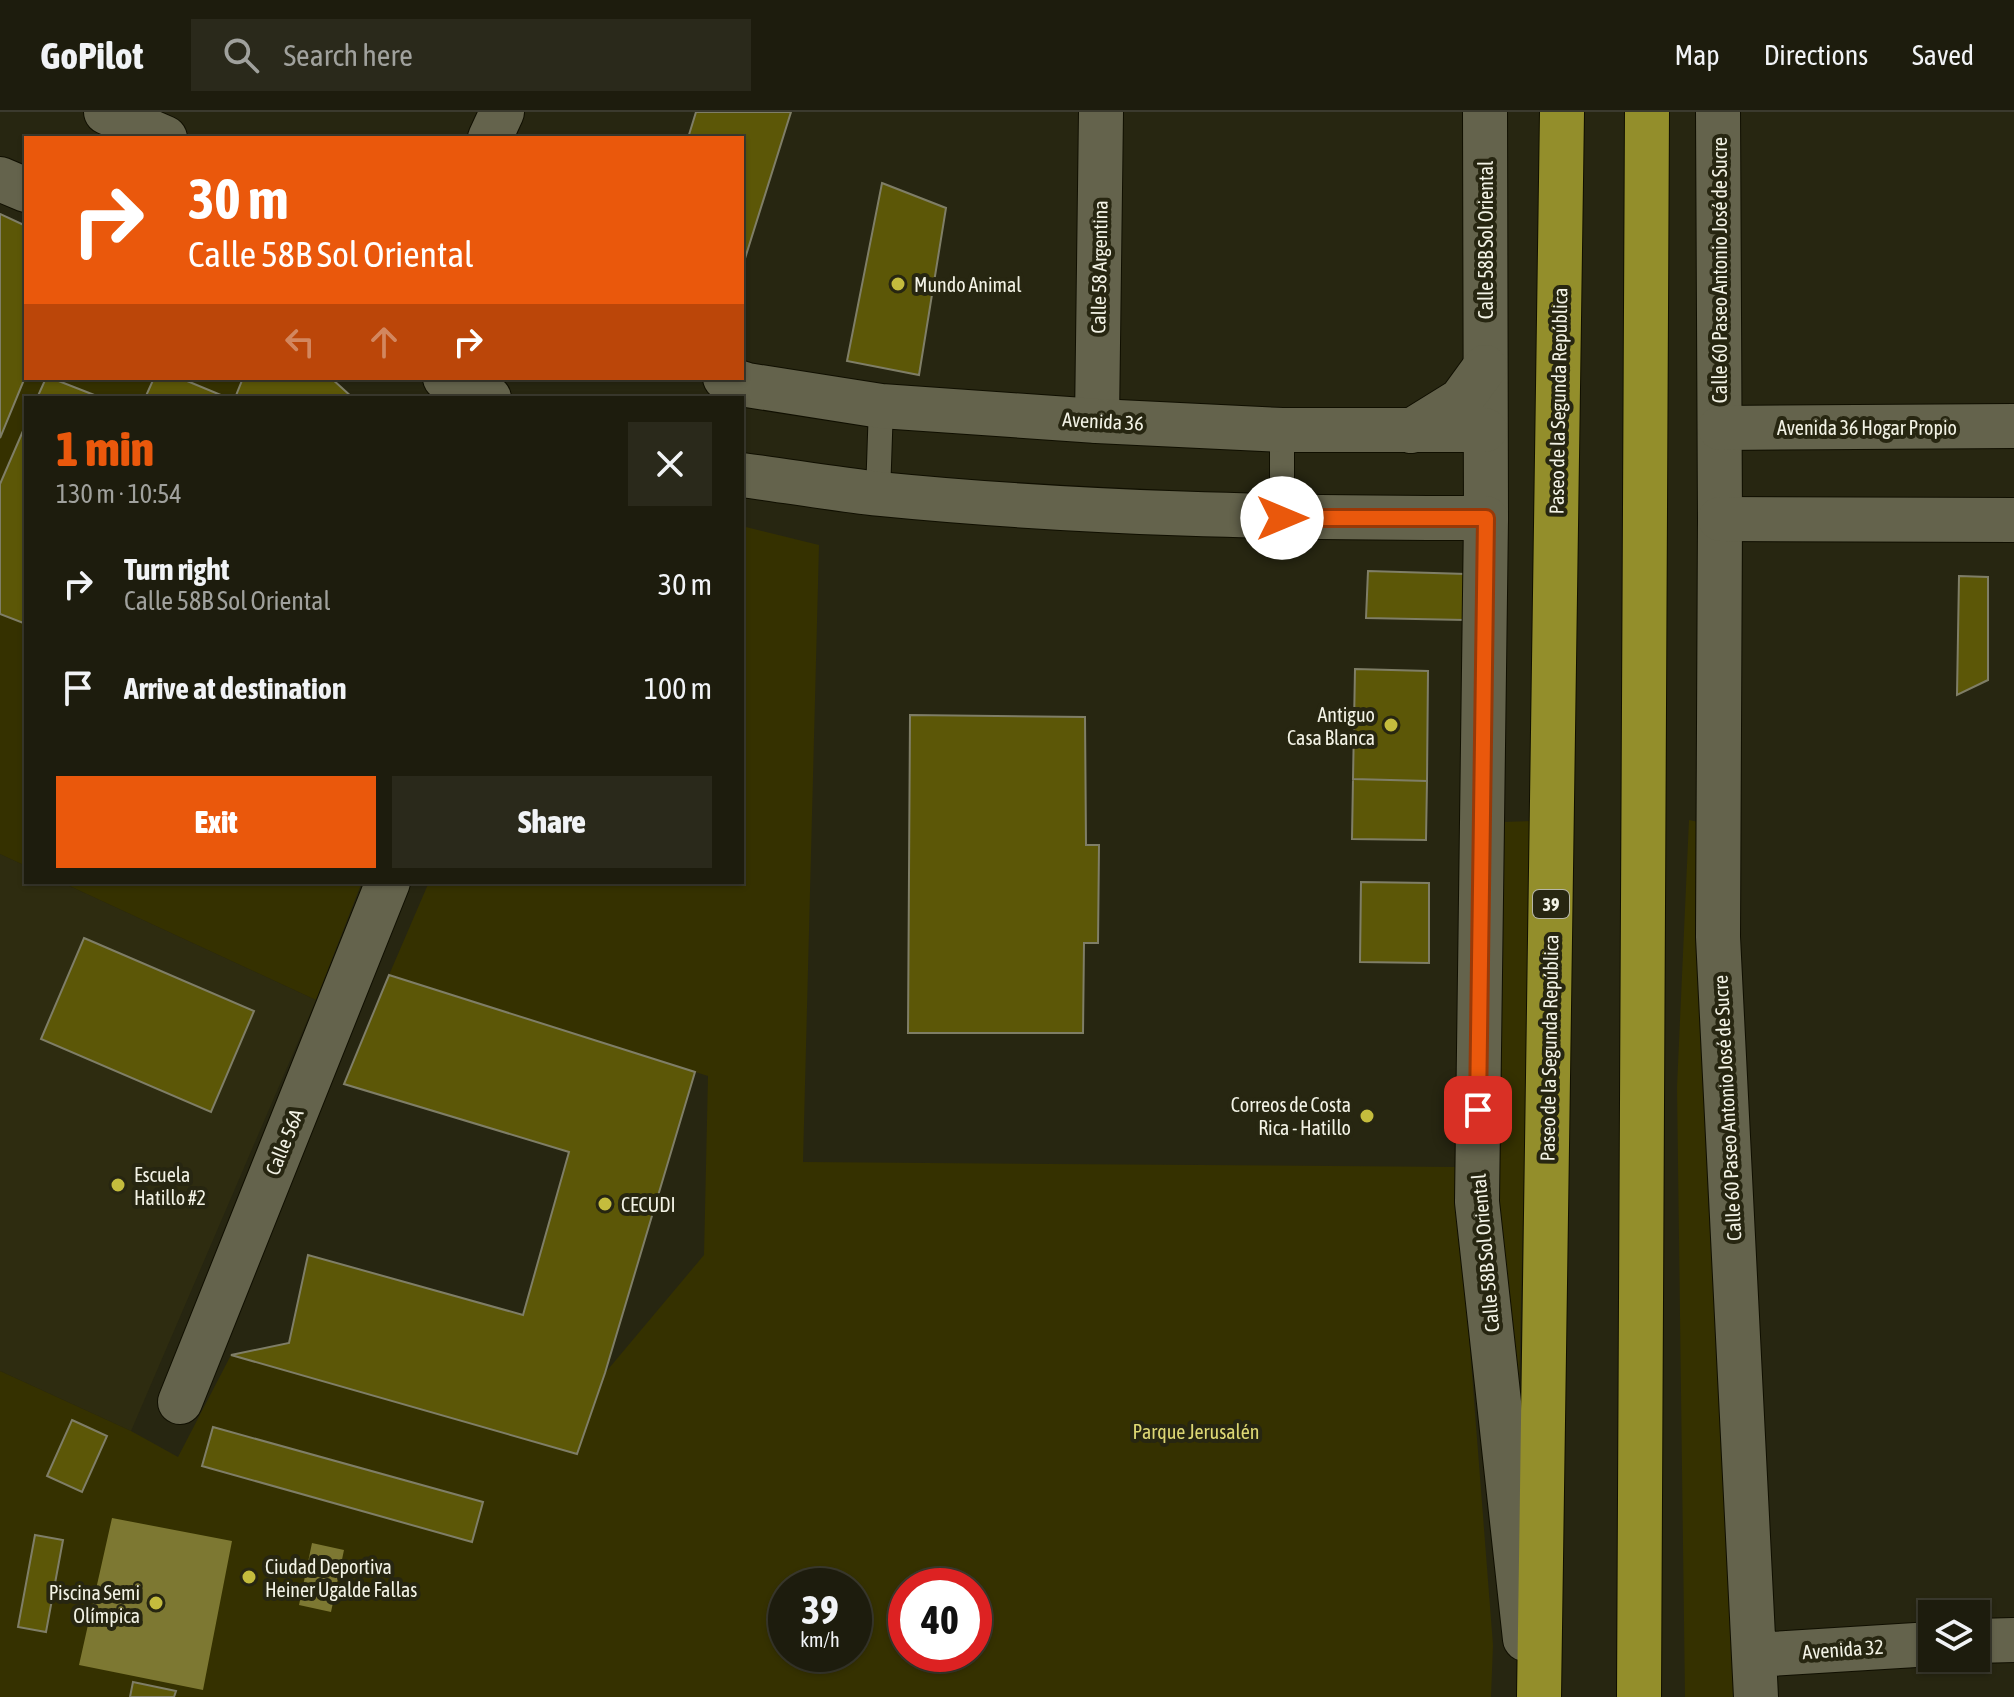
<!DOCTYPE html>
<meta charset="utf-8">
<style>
body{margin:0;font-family:"Asap Condensed",sans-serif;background:#2a291b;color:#f1f3f6;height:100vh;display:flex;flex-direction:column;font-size:30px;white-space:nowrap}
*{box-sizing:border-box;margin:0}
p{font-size:26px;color:#a0a19d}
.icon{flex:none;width:44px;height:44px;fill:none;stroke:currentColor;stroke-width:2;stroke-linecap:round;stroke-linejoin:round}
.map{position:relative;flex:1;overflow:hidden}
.sheet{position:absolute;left:24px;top:284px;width:720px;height:488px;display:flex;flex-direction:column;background:#1d1c0d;border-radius:0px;box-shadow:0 2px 6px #0004,0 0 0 2px #3b3a2e}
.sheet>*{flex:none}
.hud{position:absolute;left:24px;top:24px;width:720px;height:244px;border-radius:0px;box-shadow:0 2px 6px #0004,0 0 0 2px #3b3a2e;background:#ea580c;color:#fff;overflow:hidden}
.fabs{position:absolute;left:1918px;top:1488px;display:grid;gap:16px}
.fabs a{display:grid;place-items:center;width:72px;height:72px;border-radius:0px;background:#1d1c0d;box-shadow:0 2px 6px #0004,0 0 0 2px #3b3a2e;font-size:40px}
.speed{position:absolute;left:768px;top:1456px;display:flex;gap:16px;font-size:40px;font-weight:700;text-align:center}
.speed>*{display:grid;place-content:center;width:104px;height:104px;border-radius:50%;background:#1d1c0d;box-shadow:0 2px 6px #0004,0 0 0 2px #3b3a2e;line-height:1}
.speed small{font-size:20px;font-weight:400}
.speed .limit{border:12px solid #d22;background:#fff;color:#111}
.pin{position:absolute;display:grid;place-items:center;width:68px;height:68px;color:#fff;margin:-34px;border-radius:16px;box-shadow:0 4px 12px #0006}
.me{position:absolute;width:88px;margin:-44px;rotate:90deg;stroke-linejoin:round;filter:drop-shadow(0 0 6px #0008)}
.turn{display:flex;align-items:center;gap:28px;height:168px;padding:0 32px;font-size:36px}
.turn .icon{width:104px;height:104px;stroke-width:2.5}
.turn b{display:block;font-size:56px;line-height:68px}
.lanes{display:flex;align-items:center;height:76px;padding:0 32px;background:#0003;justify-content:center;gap:40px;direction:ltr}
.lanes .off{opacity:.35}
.round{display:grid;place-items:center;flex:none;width:84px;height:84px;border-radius:0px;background:#2a291b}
.overview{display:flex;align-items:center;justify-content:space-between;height:136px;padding:0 32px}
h1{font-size:48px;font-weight:800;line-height:60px;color:#ea580c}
.cta{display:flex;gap:16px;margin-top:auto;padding:16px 32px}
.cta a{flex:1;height:92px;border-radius:0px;background:#ea580c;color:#fff;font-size:32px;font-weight:800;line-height:92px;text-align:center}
.cta a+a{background:#2a291b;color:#f1f3f6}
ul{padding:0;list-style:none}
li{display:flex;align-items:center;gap:24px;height:104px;padding:0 32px}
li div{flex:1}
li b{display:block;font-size:30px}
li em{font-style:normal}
header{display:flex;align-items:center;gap:48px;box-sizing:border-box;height:112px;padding:0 40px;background:#1d1c0d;border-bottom:2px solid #3b3a2e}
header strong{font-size:38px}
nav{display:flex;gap:44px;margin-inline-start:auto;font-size:28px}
.search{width:560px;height:72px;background:#2a291b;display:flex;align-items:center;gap:20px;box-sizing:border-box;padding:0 28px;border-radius:0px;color:#a0a19d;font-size:30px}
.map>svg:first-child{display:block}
.built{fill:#2e2c10}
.green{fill:#353100;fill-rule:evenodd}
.water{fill:#7d7832}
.building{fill:#5c5707;stroke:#7f7e67;stroke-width:2}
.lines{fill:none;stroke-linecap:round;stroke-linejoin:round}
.service-casing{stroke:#100f00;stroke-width:26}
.minor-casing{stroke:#100f00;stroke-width:46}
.tertiary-casing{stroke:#100f00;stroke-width:46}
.trunk-casing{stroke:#100f00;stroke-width:46}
.service{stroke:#64634c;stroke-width:24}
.minor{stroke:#64634c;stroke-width:44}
.tertiary{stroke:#64634c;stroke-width:44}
.trunk{stroke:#938e2b;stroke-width:44}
.route-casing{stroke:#983908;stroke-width:20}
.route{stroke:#ea580c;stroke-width:14}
.poi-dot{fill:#c4bc3d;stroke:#272611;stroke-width:3}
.labels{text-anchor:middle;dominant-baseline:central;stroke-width:8;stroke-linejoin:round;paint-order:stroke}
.shield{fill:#272611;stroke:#b6b6a6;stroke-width:2}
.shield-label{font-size:18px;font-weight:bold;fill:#f3f3e6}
.street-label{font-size:20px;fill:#f3f3e6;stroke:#272611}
.poi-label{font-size:20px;fill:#f3f3e6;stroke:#272611;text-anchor:start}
.park-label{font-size:20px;fill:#ddd774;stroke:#272611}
</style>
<header>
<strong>GoPilot</strong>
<div class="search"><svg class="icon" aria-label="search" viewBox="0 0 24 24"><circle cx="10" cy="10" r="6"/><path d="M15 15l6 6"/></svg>Search here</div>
<nav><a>Map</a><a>Directions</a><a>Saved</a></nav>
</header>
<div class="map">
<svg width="2014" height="1585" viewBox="0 0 2014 1585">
<rect width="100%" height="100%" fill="#272611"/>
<path class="built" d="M 0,742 L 26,754 L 26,770 L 61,770 L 316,888 L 131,1319 L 0,1259 Z"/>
<path class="green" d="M 26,263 L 26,266 L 46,266 L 37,286 L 26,286 L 26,312 L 0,372 L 0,326 Z
M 51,266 L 154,266 L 145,286 L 102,286 Z
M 180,266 L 243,266 L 235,286 L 228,286 Z
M 742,414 L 819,433 L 803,1050 L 1456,1055 L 1493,1533 L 1491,1585 L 0,1585 L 0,1259 L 131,1319 L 178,1345 L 231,1243 L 576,1342 L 605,1261 L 704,1143 L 708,964 L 389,863 L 429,770 L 742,770 ZM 786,1474 L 854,1474 L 854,1542 L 786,1542 ZM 906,1474 L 974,1474 L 974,1542 L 906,1542 Z
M 0,502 L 26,512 L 26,754 L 0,742 Z
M 1689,708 L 1704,711 L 1708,1083 L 1737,1585 L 1685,1585 L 1677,975 Z
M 1532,709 L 1517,1369 L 1496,1100 L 1501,710 Z
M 61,770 L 362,770 L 316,888 Z"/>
<path class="water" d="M 112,1406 L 232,1429 L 203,1578 L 79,1553 Z
M 312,1431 L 344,1438 L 331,1500 L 299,1493 Z"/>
<path class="building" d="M 696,0 L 791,0 L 742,156 L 742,26 L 688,26 Z
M 882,71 L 946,96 L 919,263 L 847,249 Z
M 0,102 L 26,114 L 26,263 L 0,326 Z
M 46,266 L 51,266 L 102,286 L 37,286 Z
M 154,266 L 180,266 L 228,286 L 145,286 Z
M 243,266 L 331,266 L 353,286 L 235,286 Z
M 26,312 L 26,512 L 0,502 L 0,372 Z
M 1368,459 L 1466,462 L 1465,508 L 1366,506 Z
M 1959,464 L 1988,465 L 1988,568 L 1957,583 Z
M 1355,557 L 1428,559 L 1427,669 L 1353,667 Z
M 910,603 L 1085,605 L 1086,733 L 1099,733 L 1098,831 L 1084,831 L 1083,921 L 908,921 Z
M 1353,667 L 1427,669 L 1426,728 L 1352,727 Z
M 1361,770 L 1429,771 L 1429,851 L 1360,850 Z
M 84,826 L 254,899 L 211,1000 L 41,927 Z
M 389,863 L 695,960 L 605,1261 L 577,1342 L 231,1243 L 289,1231 L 308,1143 L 523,1203 L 569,1040 L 344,972 Z
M 72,1308 L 107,1324 L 82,1380 L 47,1364 Z
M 213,1315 L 483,1390 L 472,1430 L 202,1354 Z
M 35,1423 L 63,1428 L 46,1520 L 18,1515 Z
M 133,1570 L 176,1579 L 174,1585 L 130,1585 Z"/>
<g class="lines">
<defs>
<path id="service" d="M 1282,318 L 1282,406
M 878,382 L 881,294"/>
<path id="minor" d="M 1485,0 L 1486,406 L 1477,1090 L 1525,1527
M 1718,0 L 1720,407 L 1718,825 L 1756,1585
M 490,26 L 502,0
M 1097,309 L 1101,0
M 180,1290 L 388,770
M 1976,1529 L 2014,1528
M 1755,1543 L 1932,1532"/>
<path id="tertiary" d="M 106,0 L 165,26
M 0,67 L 26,78
M 445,266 L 489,286
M 725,266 L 747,273 L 881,294 L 1097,309 L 1282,318 L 1485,318
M 1720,316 L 2014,314
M 1411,319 L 1461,288 L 1485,255
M 742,363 C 788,369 834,377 880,382 C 1082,402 1283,406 1486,406
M 1720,407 L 2014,408"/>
<path id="trunk" d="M 1539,1585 L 1562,0
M 1639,1585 L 1647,0"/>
</defs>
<use href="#service" class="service-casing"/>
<use href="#minor" class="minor-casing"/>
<use href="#tertiary" class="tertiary-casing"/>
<use href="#trunk" class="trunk-casing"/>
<use href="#service" class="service"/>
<use href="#minor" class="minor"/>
<use href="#tertiary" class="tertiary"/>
<use href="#trunk" class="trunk"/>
</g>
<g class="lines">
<defs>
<path id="route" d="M 1282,406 L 1486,406 L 1478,998"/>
</defs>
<use href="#route" class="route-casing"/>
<use href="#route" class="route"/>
</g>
<g class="poi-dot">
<circle cx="898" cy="172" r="8"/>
<circle cx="1391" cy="613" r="8"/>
<circle cx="1367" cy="1004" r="8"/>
<circle cx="118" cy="1073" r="8"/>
<circle cx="605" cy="1092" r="8"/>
<circle cx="249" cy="1465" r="8"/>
<circle cx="156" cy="1491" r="8"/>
</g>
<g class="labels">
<rect class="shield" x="1533" y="778" width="36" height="28" rx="6"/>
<g class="shield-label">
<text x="1551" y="792">39</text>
</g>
<g class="street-label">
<text transform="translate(1485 128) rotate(-90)">Calle 58B Sol Oriental</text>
<text transform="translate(1099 155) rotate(-89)">Calle 58 Argentina</text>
<text transform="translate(1719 158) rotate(-90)">Calle 60 Paseo Antonio José de Sucre</text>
<text transform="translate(1558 289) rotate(-89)">Paseo de la Segunda República</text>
<text transform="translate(1103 309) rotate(3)">Avenida 36</text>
<text x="1867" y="315">Avenida 36 Hogar Propio</text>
<text transform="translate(1549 936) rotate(-89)">Paseo de la Segunda República</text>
<text transform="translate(1727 996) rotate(-93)">Calle 60 Paseo Antonio José de Sucre</text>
<text transform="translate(284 1030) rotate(-68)">Calle 56A</text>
<text transform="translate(1485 1141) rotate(-95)">Calle 58B Sol Oriental</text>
<text transform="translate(1843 1537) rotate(-4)">Avenida 32</text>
</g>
<g class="poi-label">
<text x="914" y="172">Mundo Animal</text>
<text x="1375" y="602" text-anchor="end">Antiguo<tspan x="1375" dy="23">Casa Blanca</tspan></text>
<text x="1351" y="992" text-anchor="end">Correos de Costa<tspan x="1351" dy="23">Rica - Hatillo</tspan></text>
<text x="134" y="1062">Escuela<tspan x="134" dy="23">Hatillo #2</tspan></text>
<text x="621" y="1092">CECUDI</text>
<text x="265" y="1454">Ciudad Deportiva<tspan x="265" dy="23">Heiner Ugalde Fallas</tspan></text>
<text x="140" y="1480" text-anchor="end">Piscina Semi<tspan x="140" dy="23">Olímpica</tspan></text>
</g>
<g class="park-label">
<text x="1196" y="1319">Parque Jerusalén</text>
</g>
</g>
</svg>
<div class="fabs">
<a><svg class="icon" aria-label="layers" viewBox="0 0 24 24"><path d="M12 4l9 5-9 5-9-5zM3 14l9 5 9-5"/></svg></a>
</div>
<div class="speed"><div>39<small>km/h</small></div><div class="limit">40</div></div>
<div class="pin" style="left:1478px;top:998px;background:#d93025"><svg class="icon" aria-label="arrive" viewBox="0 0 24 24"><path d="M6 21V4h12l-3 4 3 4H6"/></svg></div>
<svg class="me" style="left:1282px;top:406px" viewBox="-20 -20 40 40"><circle r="19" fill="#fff"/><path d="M0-13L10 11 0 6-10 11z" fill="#ea580c"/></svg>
<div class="hud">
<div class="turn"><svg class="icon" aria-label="right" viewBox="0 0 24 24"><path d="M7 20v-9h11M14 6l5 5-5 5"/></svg><div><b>30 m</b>Calle 58B Sol Oriental</div></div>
<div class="lanes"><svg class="icon off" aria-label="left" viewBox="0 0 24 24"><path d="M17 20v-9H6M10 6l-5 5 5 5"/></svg><svg class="icon off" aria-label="ahead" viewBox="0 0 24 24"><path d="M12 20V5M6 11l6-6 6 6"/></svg><svg class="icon" aria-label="right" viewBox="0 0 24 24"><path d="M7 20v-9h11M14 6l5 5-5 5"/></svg></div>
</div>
<section class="sheet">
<div class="overview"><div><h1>1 min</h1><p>130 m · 10:54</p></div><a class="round"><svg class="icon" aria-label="close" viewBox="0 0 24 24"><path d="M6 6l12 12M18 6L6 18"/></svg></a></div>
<ul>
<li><svg class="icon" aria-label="right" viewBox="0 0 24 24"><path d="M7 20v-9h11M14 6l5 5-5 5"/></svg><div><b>Turn right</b><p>Calle 58B Sol Oriental</p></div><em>30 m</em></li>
<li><svg class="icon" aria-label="arrive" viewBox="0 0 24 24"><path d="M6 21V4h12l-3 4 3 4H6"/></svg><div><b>Arrive at destination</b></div><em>100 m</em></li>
</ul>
<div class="cta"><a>Exit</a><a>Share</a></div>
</section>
</div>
